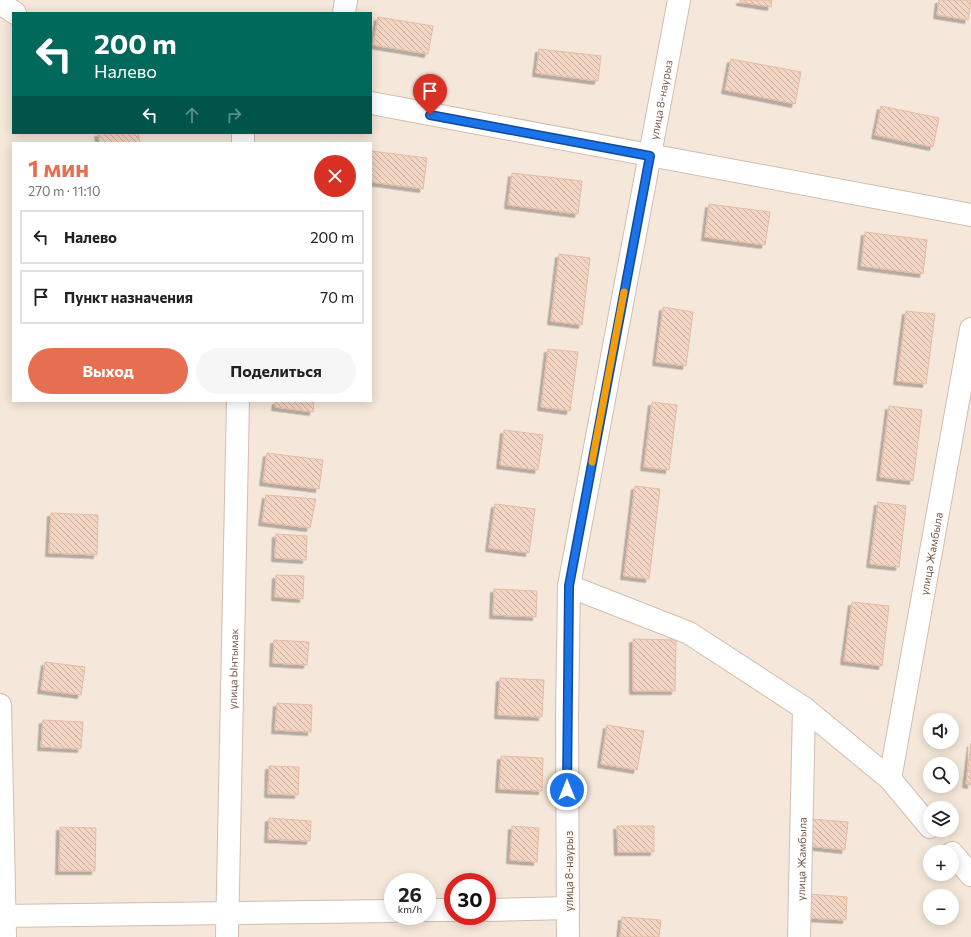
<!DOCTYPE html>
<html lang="ru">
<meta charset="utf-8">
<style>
body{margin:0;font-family:Commissioner,sans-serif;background:#f6f6f6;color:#202124;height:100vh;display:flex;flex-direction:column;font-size:15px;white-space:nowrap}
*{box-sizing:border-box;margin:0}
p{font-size:13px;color:#757577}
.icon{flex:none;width:22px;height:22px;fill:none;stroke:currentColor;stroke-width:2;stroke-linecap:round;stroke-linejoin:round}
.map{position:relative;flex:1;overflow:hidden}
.side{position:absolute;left:12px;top:142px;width:360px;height:260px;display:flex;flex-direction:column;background:#fff;border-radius:0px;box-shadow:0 2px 10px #0003}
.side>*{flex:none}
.banner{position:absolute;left:12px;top:12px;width:360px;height:122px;border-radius:0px;box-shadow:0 2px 10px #0003;background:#00695c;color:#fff;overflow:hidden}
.tools{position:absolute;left:923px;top:713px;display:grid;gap:8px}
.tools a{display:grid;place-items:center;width:36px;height:36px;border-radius:50%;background:#fff;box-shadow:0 2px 10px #0003;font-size:20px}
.speed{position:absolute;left:384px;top:873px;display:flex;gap:8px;font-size:20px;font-weight:700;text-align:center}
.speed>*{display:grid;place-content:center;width:52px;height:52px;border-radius:50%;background:#fff;box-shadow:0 2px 10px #0003;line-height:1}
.speed small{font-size:10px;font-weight:400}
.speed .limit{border:6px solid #d22;background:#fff;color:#111}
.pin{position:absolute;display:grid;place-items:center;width:34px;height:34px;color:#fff;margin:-41px -17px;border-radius:50% 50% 50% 0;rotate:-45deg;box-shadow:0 0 4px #0007}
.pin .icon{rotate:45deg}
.me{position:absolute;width:44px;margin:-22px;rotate:0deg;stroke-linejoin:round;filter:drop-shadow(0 0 3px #0008)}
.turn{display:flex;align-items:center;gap:14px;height:84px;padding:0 16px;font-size:18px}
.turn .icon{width:52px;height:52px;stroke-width:2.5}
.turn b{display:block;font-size:28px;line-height:34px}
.lanes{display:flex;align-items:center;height:38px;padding:0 16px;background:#0003;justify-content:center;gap:20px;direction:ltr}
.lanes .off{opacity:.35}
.round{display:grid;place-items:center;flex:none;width:42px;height:42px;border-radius:21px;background:#f6f6f6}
.headline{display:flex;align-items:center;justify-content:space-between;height:68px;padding:0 16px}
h1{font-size:24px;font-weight:700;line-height:30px;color:#e76f51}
.action{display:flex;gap:8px;margin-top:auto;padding:8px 16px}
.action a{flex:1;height:46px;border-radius:24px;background:#e76f51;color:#fff;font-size:16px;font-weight:700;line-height:46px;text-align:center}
.action a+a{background:#f6f6f6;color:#202124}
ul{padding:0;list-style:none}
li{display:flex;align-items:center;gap:12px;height:54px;margin:0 8px 6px;padding:0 8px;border:2px solid #e0e0e0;border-radius:0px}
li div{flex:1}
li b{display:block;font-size:15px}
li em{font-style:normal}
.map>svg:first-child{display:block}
.residential{fill:#f5e8da;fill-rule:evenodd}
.building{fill:url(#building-back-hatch);stroke:#e6bba3;filter:url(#shadow)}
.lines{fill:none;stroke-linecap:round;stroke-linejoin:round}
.street-casing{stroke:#d1beb0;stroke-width:24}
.street{stroke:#fff;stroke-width:22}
.route-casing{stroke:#114b97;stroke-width:10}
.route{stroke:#1a73e8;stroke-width:7}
.slow{stroke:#f59e0b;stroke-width:7}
.labels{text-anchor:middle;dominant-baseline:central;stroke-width:4;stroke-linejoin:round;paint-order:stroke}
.street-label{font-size:11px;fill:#7a5c4d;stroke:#fffaf3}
</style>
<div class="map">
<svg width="971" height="937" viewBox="0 0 971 937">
<defs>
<pattern id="building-back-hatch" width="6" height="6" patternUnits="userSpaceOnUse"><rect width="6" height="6" fill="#f3d5c3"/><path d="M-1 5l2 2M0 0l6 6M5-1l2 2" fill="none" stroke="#cab0a1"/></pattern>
<filter id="shadow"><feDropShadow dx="-3.5" dy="3.5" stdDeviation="0" flood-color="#0004"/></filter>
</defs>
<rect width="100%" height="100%" fill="#fdf6ec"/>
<path class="residential" d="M 0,0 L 971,0 L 971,937 L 0,937 ZM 13,13 L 371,13 L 371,133 L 13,133 ZM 13,143 L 371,143 L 371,401 L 13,401 ZM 930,720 L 952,720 L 952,742 L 930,742 ZM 930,764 L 952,764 L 952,786 L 930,786 ZM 930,808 L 952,808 L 952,830 L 930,830 ZM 930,852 L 952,852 L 952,874 L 930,874 ZM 393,882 L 427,882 L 427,916 L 393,916 ZM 453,882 L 487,882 L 487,916 L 453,916 ZM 930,896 L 952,896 L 952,918 L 930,918 Z"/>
<path class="building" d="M 740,0 L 772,0 L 771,7 L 740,2 Z
M 939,0 L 971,0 L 968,20 L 937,15 Z
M 378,17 L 433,26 L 428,54 L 373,45 Z
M 539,49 L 601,56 L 598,81 L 536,73 Z
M 731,59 L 801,72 L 795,104 L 725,90 Z
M 881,106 L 939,118 L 933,147 L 875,135 Z
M 98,133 L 138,133 L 140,143 L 100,143 Z
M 371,151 L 427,158 L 423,189 L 371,182 Z
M 512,173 L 582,181 L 578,214 L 508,205 Z
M 709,204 L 770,212 L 765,245 L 705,237 Z
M 865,232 L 927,240 L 923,274 L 861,266 Z
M 559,254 L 590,258 L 582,325 L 551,321 Z
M 663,307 L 693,312 L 686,366 L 656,362 Z
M 906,311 L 935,314 L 926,384 L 897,381 Z
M 548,349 L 578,352 L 570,411 L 541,407 Z
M 276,401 L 314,401 L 313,412 L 275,407 Z
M 652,402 L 677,405 L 669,470 L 644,467 Z
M 889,406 L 922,410 L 913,481 L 880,477 Z
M 504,430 L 543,435 L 538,470 L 500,465 Z
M 267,453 L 323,460 L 319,489 L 263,482 Z
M 635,486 L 660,489 L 649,579 L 624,576 Z
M 266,495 L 316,499 L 310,528 L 262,522 Z
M 878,502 L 906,506 L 899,567 L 870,564 Z
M 495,504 L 535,509 L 529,553 L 489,548 Z
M 51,513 L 98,515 L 97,555 L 49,553 Z
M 276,534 L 307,536 L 306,560 L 275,558 Z
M 276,575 L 304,576 L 303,599 L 275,597 Z
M 494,589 L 537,591 L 536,617 L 493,615 Z
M 852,602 L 889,606 L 882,666 L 844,661 Z
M 633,639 L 676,640 L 675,691 L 633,691 Z
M 274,640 L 309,642 L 307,665 L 273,663 Z
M 45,662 L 85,667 L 81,695 L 41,690 Z
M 500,678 L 544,680 L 542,717 L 498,715 Z
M 277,703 L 312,705 L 311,732 L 275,730 Z
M 43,720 L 83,722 L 81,749 L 41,747 Z
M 607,725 L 644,731 L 637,770 L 601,764 Z
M 971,743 L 971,785 L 966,784 Z
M 501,756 L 543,758 L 542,791 L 499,789 Z
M 269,766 L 299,767 L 298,795 L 268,794 Z
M 269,818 L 311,821 L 310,841 L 268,839 Z
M 811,819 L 848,822 L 845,850 L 808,846 Z
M 512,826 L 539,828 L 537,862 L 510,860 Z
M 617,826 L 654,826 L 654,852 L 618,852 Z
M 60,827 L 96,828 L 95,871 L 59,871 Z
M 809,894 L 847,897 L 846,920 L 808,918 Z
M 622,917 L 661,920 L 659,937 L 620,937 Z"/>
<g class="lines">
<defs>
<g id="street">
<path d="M 0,3 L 15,13"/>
<path d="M 344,13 L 346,0"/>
<path d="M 371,103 L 971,215"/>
<path d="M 243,143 L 243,133"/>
<path d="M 569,586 L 689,633 L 804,708 L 890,779 L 930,827"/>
<path d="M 0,705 L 5,937"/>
<path id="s1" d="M 890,779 L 971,329"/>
<path d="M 952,853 L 971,875"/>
<path d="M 427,910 L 453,910"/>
<path d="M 487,910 L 568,908"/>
<path d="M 0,916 L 393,911"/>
<path id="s2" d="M 227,937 L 238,401"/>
<path id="s3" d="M 568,937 L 567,716 L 569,586 L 679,0"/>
<path id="s4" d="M 799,937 L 804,708"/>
</g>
</defs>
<use href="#street" class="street-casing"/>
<use href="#street" class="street"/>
</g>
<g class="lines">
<defs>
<path id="route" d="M 430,115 L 650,156 L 569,586 L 567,790"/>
</defs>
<use href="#route" class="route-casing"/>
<use href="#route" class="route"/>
<path class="slow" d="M 592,462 L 624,292"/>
</g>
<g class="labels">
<g class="street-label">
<text stroke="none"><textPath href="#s3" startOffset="846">улица 8-наурыз</textPath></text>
<text stroke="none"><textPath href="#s1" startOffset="229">улица Жамбыла</textPath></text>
<text stroke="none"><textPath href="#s2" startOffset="268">улица Ынтымак</textPath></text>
<text stroke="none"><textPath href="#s4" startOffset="78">улица Жамбыла</textPath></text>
<text transform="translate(568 871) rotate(-90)">улица 8-наурыз</text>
</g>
</g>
</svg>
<div class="tools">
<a><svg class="icon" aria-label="sound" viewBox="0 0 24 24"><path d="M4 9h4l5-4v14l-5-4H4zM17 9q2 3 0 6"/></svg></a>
<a><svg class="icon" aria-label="search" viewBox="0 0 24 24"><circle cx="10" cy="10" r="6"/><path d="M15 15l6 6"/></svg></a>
<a><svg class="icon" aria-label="layers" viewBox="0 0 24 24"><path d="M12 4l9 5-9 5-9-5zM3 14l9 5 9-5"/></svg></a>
<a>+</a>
<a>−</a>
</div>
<div class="speed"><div>26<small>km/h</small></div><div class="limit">30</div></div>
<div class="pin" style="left:430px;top:115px;background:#d93025"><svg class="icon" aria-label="arrive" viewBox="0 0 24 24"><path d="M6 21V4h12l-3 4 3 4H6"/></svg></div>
<svg class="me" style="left:567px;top:790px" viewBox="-20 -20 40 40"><circle r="17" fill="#1a73e8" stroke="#fff" stroke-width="3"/><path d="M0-11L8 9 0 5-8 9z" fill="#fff"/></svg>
<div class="banner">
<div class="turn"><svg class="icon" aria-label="left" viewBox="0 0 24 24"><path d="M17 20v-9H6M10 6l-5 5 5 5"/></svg><div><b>200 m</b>Налево</div></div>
<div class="lanes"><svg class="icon" aria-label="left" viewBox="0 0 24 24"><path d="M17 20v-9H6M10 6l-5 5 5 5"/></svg><svg class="icon off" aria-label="ahead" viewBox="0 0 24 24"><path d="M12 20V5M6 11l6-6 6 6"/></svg><svg class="icon off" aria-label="right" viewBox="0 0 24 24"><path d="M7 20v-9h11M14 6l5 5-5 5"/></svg></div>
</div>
<section class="side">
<div class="headline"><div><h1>1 мин</h1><p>270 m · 11:10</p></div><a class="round" style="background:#d93025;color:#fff"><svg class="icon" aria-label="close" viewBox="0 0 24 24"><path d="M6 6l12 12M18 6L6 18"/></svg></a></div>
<ul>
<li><svg class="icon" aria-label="left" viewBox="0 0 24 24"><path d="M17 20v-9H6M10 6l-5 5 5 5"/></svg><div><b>Налево</b></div><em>200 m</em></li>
<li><svg class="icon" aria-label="arrive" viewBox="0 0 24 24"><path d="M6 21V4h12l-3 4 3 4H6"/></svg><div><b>Пункт назначения</b></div><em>70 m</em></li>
</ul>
<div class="action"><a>Выход</a><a>Поделиться</a></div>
</section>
</div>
